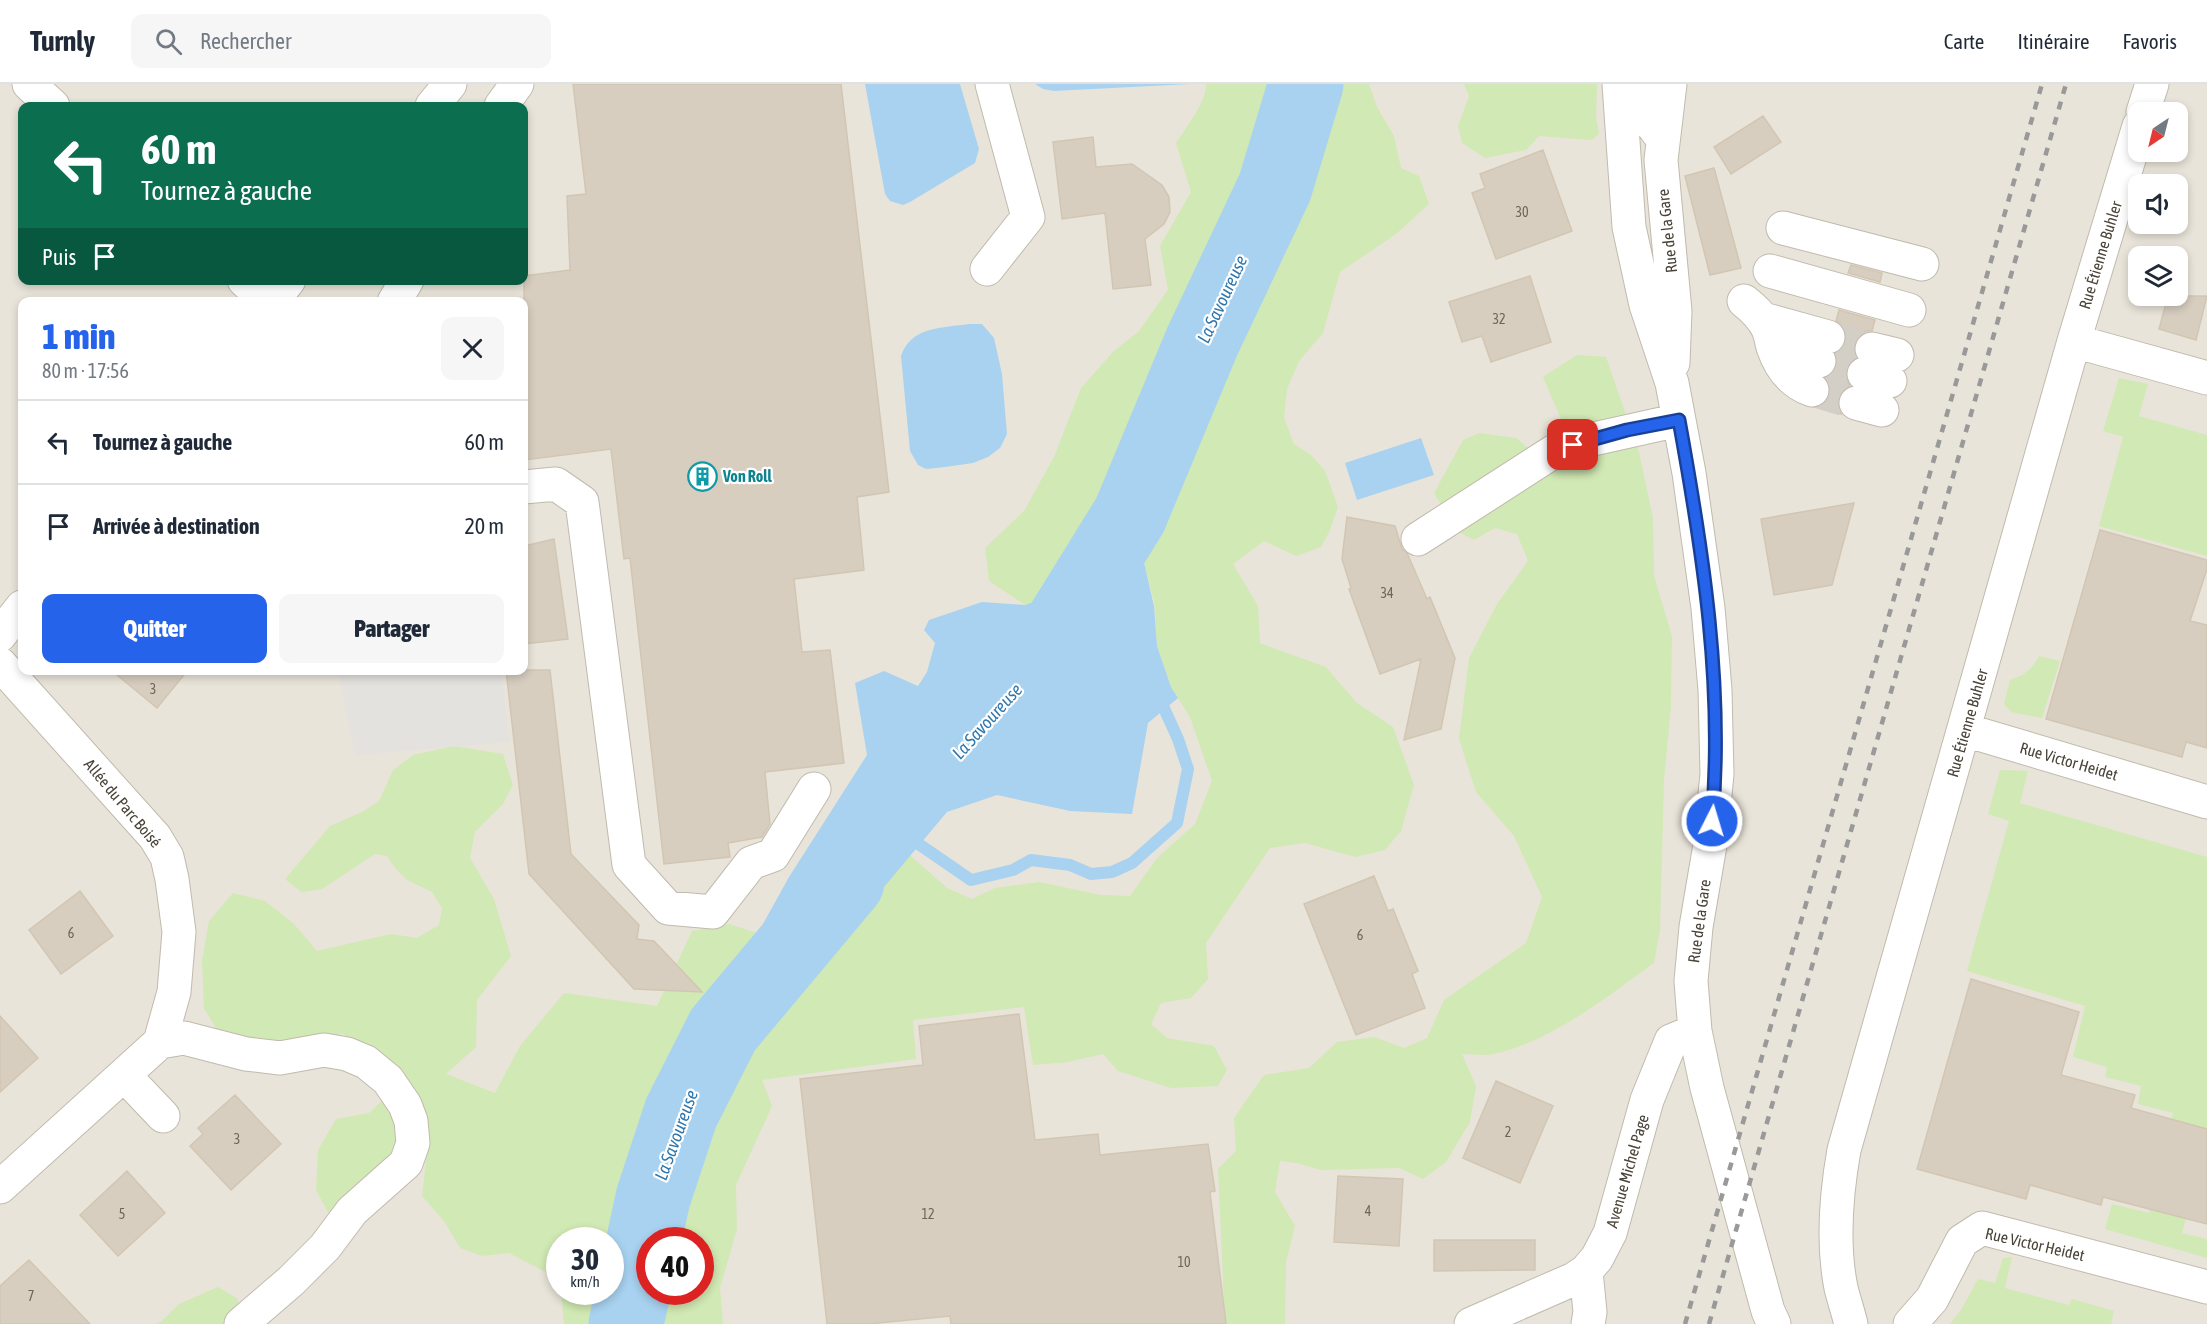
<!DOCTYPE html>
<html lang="fr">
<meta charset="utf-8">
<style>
body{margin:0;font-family:"Asap Condensed",sans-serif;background:#f6f6f7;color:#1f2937;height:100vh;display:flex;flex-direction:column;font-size:22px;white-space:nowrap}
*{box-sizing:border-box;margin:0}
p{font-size:20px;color:#747a83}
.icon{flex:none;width:33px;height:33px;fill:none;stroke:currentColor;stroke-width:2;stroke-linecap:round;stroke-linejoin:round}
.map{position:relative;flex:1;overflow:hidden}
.details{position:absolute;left:18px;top:213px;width:510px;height:378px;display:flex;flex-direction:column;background:#fff;border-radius:12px;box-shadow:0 3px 9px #0003}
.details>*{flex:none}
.banner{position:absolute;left:18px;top:18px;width:510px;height:183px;border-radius:12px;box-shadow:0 3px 9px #0003;background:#0b6e4f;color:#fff;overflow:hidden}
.needle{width:39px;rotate:215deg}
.fabs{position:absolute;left:2128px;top:18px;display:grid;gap:12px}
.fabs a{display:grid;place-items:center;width:60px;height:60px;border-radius:12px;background:#fff;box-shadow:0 3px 9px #0003;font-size:30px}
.speed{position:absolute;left:546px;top:1143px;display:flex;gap:12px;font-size:30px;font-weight:700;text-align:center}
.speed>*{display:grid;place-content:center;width:78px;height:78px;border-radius:50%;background:#fff;box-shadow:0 3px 9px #0003;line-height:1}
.speed small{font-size:15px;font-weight:400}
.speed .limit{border:9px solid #d22;background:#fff;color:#111}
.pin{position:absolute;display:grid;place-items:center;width:51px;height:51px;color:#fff;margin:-26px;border-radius:12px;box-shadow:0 3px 9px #0006}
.me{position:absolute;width:66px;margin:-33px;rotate:5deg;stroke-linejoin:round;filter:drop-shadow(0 0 4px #0008)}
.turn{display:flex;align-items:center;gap:21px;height:126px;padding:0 24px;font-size:27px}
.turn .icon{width:78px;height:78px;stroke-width:2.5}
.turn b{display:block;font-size:42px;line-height:51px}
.then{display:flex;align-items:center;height:57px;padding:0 24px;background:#0003;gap:12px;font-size:22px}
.round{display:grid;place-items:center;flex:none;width:63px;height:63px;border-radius:12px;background:#f6f6f7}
.summary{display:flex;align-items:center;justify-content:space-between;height:102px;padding:0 24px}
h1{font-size:36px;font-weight:800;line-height:45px;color:#2563eb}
.cta{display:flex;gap:12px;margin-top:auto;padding:12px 24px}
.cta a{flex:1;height:69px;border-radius:12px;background:#2563eb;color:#fff;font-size:24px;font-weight:800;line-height:69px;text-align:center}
.cta a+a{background:#f6f6f7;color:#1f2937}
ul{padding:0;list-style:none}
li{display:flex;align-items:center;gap:18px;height:84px;padding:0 24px;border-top:2px solid #e0e1e3}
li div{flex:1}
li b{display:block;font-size:22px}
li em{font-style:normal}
header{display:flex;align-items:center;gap:36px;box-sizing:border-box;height:84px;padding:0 30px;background:#fff;border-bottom:2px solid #e0e1e3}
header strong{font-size:28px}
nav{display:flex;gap:33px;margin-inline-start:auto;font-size:21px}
.search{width:420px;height:54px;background:#f6f6f7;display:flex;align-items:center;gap:15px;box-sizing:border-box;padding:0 21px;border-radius:12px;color:#747a83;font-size:22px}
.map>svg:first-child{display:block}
.residential{fill:#e9e4d9;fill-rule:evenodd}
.green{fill:#d1e9b4}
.parking{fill:#e4e2df}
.water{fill:#a8d2f0}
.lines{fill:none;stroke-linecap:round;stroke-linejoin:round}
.stream{stroke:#a8d2f0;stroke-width:12}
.river{stroke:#a8d2f0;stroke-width:75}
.building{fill:#d7cec0;stroke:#d2c6b3;stroke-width:1.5}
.minor-tunnel{stroke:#d3cfc7;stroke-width:33;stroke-dasharray:33 16;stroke-linecap:butt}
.minor-casing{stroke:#c1baad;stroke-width:35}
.minor{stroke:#fff;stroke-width:33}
.rail{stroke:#999;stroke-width:4.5;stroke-dasharray:8 8;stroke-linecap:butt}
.route-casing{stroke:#184099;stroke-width:15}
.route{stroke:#2563eb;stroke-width:10}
.labels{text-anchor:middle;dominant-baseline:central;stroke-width:4.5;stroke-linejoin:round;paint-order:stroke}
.number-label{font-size:14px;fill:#6c665a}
.street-label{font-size:16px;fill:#494338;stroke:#fff}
.culture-label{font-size:16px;font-weight:bold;fill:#0d838f;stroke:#fff;text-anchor:start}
.water-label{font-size:18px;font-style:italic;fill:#2f78ae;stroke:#fff}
</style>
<header>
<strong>Turnly</strong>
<div class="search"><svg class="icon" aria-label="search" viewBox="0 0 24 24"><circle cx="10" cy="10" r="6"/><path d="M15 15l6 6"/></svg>Rechercher</div>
<nav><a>Carte</a><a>Itinéraire</a><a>Favoris</a></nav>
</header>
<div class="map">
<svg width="2207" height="1240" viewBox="0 0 2207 1240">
<rect width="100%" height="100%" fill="#f5f2eb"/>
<path class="residential" d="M 0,0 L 2207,0 L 2207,1240 L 0,1240 ZM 22,22 L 524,22 L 524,196 L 22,196 ZM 2139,28 L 2178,28 L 2178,68 L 2139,68 ZM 2139,100 L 2178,100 L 2178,140 L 2139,140 ZM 2139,172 L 2178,172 L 2178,212 L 2139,212 ZM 22,218 L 524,218 L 524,586 L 22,586 ZM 560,1156 L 610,1156 L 610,1208 L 560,1208 ZM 650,1156 L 700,1156 L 700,1208 L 650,1208 Z"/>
<path class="green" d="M 1206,0 L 1369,0 L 1377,23 L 1394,52 L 1401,84 L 1419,92 L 1429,120 L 1396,150 L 1340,188 L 1323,249 L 1299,277 L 1287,305 L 1284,334 L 1294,360 L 1311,371 L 1325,387 L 1338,423 L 1330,446 L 1321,463 L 1296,472 L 1264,457 L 1233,480 L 1258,522 L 1260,559 L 1326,583 L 1357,619 L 1393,643 L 1414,701 L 1401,747 L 1385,766 L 1355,773 L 1305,759 L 1270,764 L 1206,859 L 1208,895 L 1191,914 L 1161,919 L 1151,940 L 1167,954 L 1214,962 L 1227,986 L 1218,1002 L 1171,1004 L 1118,987 L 1103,970 L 1068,978 L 1033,981 L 1024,923 L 913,936 L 916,975 L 762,996 L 772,1022 L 736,1101 L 737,1145 L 720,1204 L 723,1240 L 665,1240 L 662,1208 L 700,1208 L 700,1156 L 679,1156 L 706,1037 L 727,967 L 760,937 L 766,915 L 709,945 L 680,994 L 680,1077 L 659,1134 L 611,1189 L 610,1156 L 560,1156 L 559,1195 L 509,1169 L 482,1172 L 460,1164 L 444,1137 L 422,1112 L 427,1069 L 343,1127 L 328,1128 L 316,1106 L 318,1066 L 336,1035 L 369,1029 L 400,1000 L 392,984 L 343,950 L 310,956 L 267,960 L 218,948 L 204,924 L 202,877 L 209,837 L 233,809 L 265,817 L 294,840 L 317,867 L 391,850 L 417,854 L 439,841 L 442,824 L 432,808 L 407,796 L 395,784 L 387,772 L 375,770 L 322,805 L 301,808 L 285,795 L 330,742 L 364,727 L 379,717 L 393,686 L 413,671 L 454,662 L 503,670 L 513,701 L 503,720 L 475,748 L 470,774 L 494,815 L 511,872 L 477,916 L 476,963 L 446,990 L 495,1009 L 520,962 L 564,909 L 657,922 L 692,847 L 729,840 L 773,854 L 785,895 L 792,903 L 831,866 L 910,771 L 947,804 L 972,815 L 995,804 L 1039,798 L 1101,811 L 1130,812 L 1157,774 L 1195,740 L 1212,697 L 1190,633 L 1171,603 L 1157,562 L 1154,514 L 1153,514 L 1143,474 L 1074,487 L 1054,511 L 1025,521 L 989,497 L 985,464 L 1024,427 L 1054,373 L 1081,304 L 1113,268 L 1139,247 L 1168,206 L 1160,162 L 1191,108 L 1176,59 C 1185,45 1207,17 1206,0 Z
M 1464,0 L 1597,0 L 1596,34 L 1599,50 L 1592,56 L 1539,52 L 1526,66 L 1485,74 L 1462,59 L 1458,42 L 1469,12 Z
M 1577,271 L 1606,273 L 1639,368 L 1653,434 L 1654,492 L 1672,552 L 1671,622 L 1664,696 L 1660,846 L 1654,879 C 1605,914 1554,956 1494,970 C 1485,972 1472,970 1462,970 L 1476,1002 L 1470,1038 L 1446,1078 L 1423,1095 L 1399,1084 L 1320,1086 L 1297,1079 L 1280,1077 L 1275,1108 L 1295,1142 L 1286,1178 L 1285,1240 L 1225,1240 L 1218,1085 L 1236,1067 L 1234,1034 L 1264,991 L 1309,984 L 1337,958 L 1374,953 L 1404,964 L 1427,954 L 1444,916 L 1526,859 L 1542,813 L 1514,752 L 1476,708 L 1459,655 L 1469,574 L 1497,520 L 1528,477 L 1517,450 L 1495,444 L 1474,456 L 1457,447 L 1434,409 L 1463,356 L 1479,349 L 1516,354 L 1546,378 L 1577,364 L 1560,333 L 1543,293 Z
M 2119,294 L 2148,300 L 2139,332 L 2207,351 L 2207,472 L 2099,442 L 2123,353 L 2103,347 Z
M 2039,572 L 2060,577 L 2042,634 L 2011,628 L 2004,620 L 2010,596 C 2024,591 2032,586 2039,572 Z
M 2000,686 L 2028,687 L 2020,719 L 2207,773 L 2207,1059 L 2182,1149 L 2207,1155 L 2207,1174 L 2105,1145 L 2112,1120 L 2149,1129 L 2173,1029 L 2138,1020 L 2141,1002 L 2105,993 L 2107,983 L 2073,973 L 2085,922 L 1967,887 L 2009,737 L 1988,730 Z
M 2012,1173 L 2005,1204 L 2069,1221 L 2072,1215 L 2114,1227 L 2111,1240 L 1950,1240 L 1961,1226 L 1978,1195 L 1995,1199 L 2003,1174 Z
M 218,1203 L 238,1215 L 238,1234 L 245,1240 L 155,1240 L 162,1237 L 179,1220 Z
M 561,1208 L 607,1208 L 602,1240 L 564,1240 Z"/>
<path class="parking" d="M 338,587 L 501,587 L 510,658 L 355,671 Z"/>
<path class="water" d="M 865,0 L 960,0 L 979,65 L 975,79 L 910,118 L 903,121 L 890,117 L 885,110 Z
M 1035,0 L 1190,0 L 1054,7 L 1043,5 Z
M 969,240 L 982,240 L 994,254 L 1002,290 L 1007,350 L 1000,364 L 988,373 L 973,379 L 945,383 L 926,385 L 918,381 L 910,367 L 901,272 C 911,242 943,244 969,240 Z
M 1421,354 L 1434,391 L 1357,416 L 1345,379 Z
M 1100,454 L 1143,474 L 1154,522 L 1157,562 L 1171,603 L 1178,614 L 1148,639 L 1132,730 L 1070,727 L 997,711 L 947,728 L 831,866 L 792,903 L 785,895 L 773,854 L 758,849 L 789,793 L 867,671 L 855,599 L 884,587 L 918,602 L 927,588 L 935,559 L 924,546 L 929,536 L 982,518 L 1025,521 L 1054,511 Z"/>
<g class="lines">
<path class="stream" d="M 1113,457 L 1123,476
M 907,752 L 971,796 L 1013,786 L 1031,776 L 1070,781 L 1091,790 L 1112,788 L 1132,779 L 1177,739 L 1188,685 L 1178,655 L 1158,611"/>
<path class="river" d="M 1057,549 L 1130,431 L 1202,258 L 1275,103 L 1306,0
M 626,1240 L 653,1114 L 681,1029 L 723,946 L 847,798"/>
</g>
<path class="building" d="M 573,0 L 841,0 L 889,408 L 857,413 L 864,486 L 794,495 L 802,568 L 830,566 L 844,679 L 765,688 L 770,740 L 762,753 L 728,759 L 730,773 L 664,780 L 630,474 L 624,475 L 611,365 L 524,376 L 524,192 L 570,186 L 567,112 L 586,110 Z
M 1763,32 L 1781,58 L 1731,90 L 1714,63 Z
M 1093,53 L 1096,83 L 1132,80 L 1162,101 L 1169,113 L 1170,128 L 1164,140 L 1145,155 L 1151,201 L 1113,205 L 1105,129 L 1062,135 L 1053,58 Z
M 1543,66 L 1572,147 L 1496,175 L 1472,109 L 1485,104 L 1480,90 Z
M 1714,84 L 1741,184 L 1710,191 L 1685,92 Z
M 1851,181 L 1882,189 L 1880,198 L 1848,189 Z
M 1530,192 L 1551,258 L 1491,278 L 1482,252 L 1462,258 L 1449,218 Z
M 2168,212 L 2207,212 L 2196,256 L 2159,245 Z
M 1839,226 L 1875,236 L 1872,247 L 1866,247 L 1859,252 L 1854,260 L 1856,274 L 1850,277 L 1846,286 L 1846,294 L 1850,302 L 1842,306 L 1838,315 L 1838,323 L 1841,330 L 1818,323 L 1824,321 L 1829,314 L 1830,303 L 1826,294 L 1832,290 L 1837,283 L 1836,270 L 1842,266 L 1846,257 L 1846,248 L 1842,240 L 1836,237 Z
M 1854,419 L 1832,501 L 1774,511 L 1761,435 Z
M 1347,433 L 1395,442 L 1402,465 L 1407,469 L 1427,515 L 1430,513 L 1455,574 L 1441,645 L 1404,656 L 1421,575 L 1380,590 L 1349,505 L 1351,504 L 1342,475 Z
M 2100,446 L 2207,476 L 2207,485 L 2190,537 L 2207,541 L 2207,664 L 2186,658 L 2182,673 L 2046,635 Z
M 554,455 L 568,555 L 524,560 L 524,462 Z
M 111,586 L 188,586 L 157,624 Z
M 506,586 L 550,586 L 571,770 L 639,841 L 637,855 L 654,857 L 702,908 L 634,905 L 529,790 Z
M 1374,792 L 1388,827 L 1393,825 L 1418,887 L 1412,890 L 1425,924 L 1356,951 L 1304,820 Z
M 80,807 L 113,852 L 61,890 L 29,846 Z
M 1971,895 L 2079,928 L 2061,991 L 2135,1011 L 2131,1024 L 2207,1045 L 2207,1140 L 2103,1113 L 2101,1121 L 2030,1101 L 2026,1115 L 1917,1085 Z
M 1019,930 L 1035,1056 L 1098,1050 L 1100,1071 L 1208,1060 L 1215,1107 L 1210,1108 L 1226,1240 L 951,1240 L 950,1232 L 868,1240 L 827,1240 L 800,995 L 923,981 L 919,942 Z
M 0,932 L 38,974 L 0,1008 Z
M 1496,997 L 1553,1022 L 1520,1099 L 1463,1074 Z
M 235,1011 L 281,1060 L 231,1106 L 190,1062 L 203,1050 L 198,1044 Z
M 127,1087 L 165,1129 L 118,1172 L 80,1131 Z
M 1338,1092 L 1403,1095 L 1399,1162 L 1334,1158 Z
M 1434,1156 L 1535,1156 L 1535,1186 L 1434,1187 Z
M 29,1176 L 90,1240 L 0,1240 L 0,1202 Z"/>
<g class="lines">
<path class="minor-tunnel" d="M 1828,253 L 1872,265
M 1819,277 L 1864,290
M 1812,306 L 1856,319"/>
<defs>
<path id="minor" d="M 29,0 L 53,22
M 1619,0 L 1629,143 L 1646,221 L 1672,299 L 1689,389 L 1708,524 L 1715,606 L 1717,690 L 1710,761 L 1696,843 L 1691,897 L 1695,947 L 1707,1004 L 1768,1227 L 1774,1240
M 1643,0 L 1644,30 L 1662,54
M 1670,0 L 1661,76 L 1675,227 L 1673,279
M 432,22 L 450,0
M 501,22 L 517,0
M 2143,28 L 2152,0
M 1783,144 L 1922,180
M 987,185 L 1028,133 L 992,0
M 1770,187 L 1909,226
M 244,196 L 268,218
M 1744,217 C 1754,225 1763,233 1768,245 C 1771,251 1771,257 1773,263 C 1780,284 1792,299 1812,306
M 272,218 L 289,196
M 394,218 L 407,196
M 1763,235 L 1828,253
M 2074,257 L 2207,294
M 1773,263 L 1819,277
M 1872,265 L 1897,271
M 1864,290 L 1890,297
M 1856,319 L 1882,326
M 524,403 L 556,400 L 582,418 L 629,781 L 668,824 L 713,828 L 751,779 L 773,771 L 814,705
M 1418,455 L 1553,368 L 1589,356 L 1679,336
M 0,551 L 22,523
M 0,580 L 155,753 L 167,773 L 172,795 L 179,848 L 174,908 L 160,958 L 0,1103
M 1965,646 L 2207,718
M 160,958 L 184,954 L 246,970 L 280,974 L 324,966 L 347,970 L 366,978 L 388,996 L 405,1021 L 411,1037 L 413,1059 L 406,1079 L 352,1127 L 325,1163 L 291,1197 L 241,1240
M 124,991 L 163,1032
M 1586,1187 L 1590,1228 L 1588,1240
M 1471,1240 L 1574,1195 L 1586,1187 L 1597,1174 L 1610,1149 L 1647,1016 L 1671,957 L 1695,947
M 1851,1240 C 1848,1228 1844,1216 1841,1204 C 1832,1159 1836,1111 1844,1066 L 2074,257 L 2139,42
M 1910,1240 L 1932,1215 L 1962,1157 L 1982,1144 L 2207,1203"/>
</defs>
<use href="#minor" class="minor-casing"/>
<use href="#minor" class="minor"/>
<path class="rail" d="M 1685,1240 L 2042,0
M 1709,1240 L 2066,0"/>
</g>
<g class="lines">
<defs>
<path id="route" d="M 1573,361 L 1627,346 L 1679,336 C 1703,468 1724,603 1712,737"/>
</defs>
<use href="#route" class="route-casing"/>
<use href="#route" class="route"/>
</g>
<defs>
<symbol id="building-ring" viewBox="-11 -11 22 22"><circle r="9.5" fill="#fff" stroke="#0f9aa8" stroke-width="1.5"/><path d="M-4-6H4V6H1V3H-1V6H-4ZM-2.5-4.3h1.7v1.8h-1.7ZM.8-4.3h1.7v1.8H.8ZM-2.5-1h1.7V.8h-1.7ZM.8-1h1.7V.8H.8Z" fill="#0f9aa8"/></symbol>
</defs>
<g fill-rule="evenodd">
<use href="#building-ring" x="686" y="376" width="33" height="33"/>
</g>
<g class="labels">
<g class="number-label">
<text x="1522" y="128">30</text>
<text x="1499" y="235">32</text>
<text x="1387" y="509">34</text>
<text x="153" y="605">3</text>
<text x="71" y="849">6</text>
<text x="1360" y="851">6</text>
<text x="1508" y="1048">2</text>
<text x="237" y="1055">3</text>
<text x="1368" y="1127">4</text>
<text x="122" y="1130">5</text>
<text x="928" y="1130">12</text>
<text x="1184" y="1178">10</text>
<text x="31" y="1212">7</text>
</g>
<g class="street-label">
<text transform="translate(1667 147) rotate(-96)">Rue de la Gare</text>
<text transform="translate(2100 171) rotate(-73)">Rue Étienne Buhler</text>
<text transform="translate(1967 639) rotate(-74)">Rue Étienne Buhler</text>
<text transform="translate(2069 677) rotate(16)">Rue Victor Heidet</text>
<text transform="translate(123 719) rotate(50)">Allée du Parc Boisé</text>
<text transform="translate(1699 837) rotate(-82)">Rue de la Gare</text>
<text transform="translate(1627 1087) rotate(-74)">Avenue Michel Page</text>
<text transform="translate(2035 1160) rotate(13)">Rue Victor Heidet</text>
</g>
<g class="culture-label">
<text x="723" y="392">Von Roll</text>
</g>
<g class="water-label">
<text transform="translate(1222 215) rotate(-65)">La Savoureuse</text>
<text transform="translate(987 637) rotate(-48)">La Savoureuse</text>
<text transform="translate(676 1051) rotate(-70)">La Savoureuse</text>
</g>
</g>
</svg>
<div class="fabs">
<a><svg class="needle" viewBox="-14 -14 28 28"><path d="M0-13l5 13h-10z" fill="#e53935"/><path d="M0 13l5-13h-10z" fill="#747a83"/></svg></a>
<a><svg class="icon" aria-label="sound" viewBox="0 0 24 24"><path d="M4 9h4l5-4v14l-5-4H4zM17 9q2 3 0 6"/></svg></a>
<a><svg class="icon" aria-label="layers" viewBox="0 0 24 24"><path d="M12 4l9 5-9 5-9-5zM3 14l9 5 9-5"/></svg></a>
</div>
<div class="speed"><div>30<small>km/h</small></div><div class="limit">40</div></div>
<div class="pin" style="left:1573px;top:361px;background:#d93025"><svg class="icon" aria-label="arrive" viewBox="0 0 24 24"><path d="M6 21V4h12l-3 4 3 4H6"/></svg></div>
<svg class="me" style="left:1712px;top:737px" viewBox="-20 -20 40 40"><circle r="17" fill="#2563eb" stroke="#fff" stroke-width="3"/><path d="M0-11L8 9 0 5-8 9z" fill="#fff"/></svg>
<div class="banner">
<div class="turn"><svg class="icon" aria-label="left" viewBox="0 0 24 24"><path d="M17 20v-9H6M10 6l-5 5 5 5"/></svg><div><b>60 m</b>Tournez à gauche</div></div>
<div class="then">Puis<svg class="icon" aria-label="arrive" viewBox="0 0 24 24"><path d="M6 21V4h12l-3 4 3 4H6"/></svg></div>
</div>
<section class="details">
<div class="summary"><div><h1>1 min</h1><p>80 m · 17:56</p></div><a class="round"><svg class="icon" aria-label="close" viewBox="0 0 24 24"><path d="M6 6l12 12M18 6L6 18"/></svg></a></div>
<ul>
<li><svg class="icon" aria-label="left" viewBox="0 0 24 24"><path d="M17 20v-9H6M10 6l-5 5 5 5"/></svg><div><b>Tournez à gauche</b></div><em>60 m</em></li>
<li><svg class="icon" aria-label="arrive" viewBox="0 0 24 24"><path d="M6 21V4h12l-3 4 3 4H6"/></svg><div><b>Arrivée à destination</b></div><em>20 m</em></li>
</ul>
<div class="cta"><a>Quitter</a><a>Partager</a></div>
</section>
</div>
